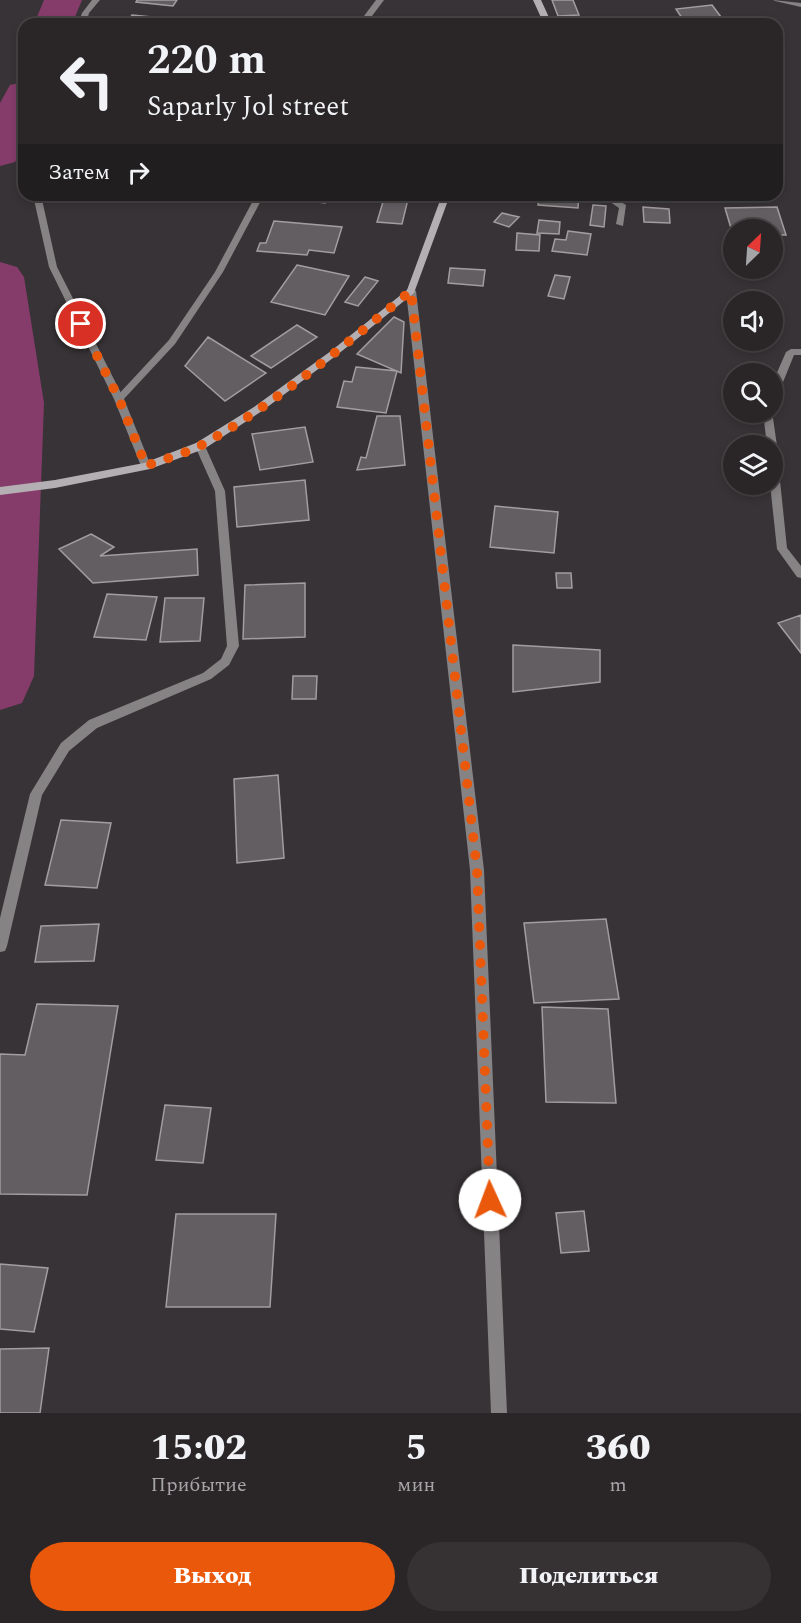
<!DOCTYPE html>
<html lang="ru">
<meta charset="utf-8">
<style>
body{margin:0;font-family:Spectral,serif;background:#363234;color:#f1f3f6;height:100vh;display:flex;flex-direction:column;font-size:22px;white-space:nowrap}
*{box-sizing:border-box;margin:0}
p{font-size:20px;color:#a5a5a8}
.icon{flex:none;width:33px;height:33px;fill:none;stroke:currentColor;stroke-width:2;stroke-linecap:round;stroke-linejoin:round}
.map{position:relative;height:1413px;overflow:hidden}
.side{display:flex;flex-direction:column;background:#2a2628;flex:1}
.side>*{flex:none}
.hud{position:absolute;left:18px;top:18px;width:765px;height:183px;border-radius:18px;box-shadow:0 3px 9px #0003,0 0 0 2px #464345;background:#2a2628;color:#f1f3f6;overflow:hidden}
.needle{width:39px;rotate:25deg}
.buttons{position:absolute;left:723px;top:219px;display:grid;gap:12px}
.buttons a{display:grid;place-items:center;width:60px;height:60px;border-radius:50%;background:#2a2628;box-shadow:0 3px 9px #0003,0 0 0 2px #464345;font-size:30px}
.pin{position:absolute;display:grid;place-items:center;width:51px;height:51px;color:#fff;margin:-26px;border:3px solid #fff;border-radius:50%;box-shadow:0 2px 6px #0007}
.me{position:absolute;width:66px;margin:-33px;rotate:358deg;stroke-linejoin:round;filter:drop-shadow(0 0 4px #0008)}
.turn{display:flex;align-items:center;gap:21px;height:126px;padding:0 30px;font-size:27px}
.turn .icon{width:78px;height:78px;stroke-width:2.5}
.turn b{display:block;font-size:42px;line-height:51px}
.then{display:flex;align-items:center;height:57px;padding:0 30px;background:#0003;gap:12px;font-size:22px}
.eta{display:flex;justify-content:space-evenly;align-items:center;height:102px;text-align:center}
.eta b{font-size:36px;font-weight:800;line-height:42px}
.primary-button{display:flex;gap:12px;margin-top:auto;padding:12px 30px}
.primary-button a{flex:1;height:69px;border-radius:36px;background:#ea580c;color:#fff;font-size:24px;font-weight:800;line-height:69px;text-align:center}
.primary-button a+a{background:#363234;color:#f1f3f6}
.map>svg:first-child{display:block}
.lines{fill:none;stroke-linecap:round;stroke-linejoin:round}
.river{fill:#863c6b;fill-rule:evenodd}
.building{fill:#635e61;stroke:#a39da1;stroke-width:1.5}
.lane{fill:#868385;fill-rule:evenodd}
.street{fill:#868385;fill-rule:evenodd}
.secondary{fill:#b4afb2;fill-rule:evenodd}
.route{stroke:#ea580c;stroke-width:10;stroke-dasharray:0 18}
</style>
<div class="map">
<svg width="801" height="1413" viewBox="0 0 801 1413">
<rect width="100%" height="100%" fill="#383336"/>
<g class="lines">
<path class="river" d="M 44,0 L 82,0 L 72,24 L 34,24 Z
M 24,82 L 24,146 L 15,162 L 0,166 L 0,103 L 10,85 Z
M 0,262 L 17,267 L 24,277 L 44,403 L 34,676 L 22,703 L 0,710 Z"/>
</g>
<path class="building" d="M 137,0 L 177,0 L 173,6 L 136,2 Z
M 552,0 L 573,0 L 579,15 L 558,16 Z
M 712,5 L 721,17 L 684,21 L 676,9 Z
M 132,15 L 174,19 L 170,24 L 127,24 Z
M 280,195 L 328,195 L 325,203 L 279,197 Z
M 385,195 L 409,195 L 402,224 L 377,222 Z
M 539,195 L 579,195 L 578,208 L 538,205 Z
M 593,205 L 606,206 L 604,227 L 590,225 Z
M 643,207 L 669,209 L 670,223 L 644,222 Z
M 777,207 L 786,235 L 772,235 L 772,230 L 734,230 L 733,235 L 725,208 Z
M 502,213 L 519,217 L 509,227 L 494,222 Z
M 539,220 L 560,222 L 559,234 L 537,233 Z
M 274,221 L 342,227 L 334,253 L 309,250 L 307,255 L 257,251 L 260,243 L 266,243 Z
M 568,231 L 591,234 L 587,255 L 552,251 L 555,239 L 566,240 Z
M 517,233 L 540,235 L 539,251 L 516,250 Z
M 297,265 L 349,276 L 325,315 L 271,302 Z
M 450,268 L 485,270 L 483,286 L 448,283 Z
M 555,275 L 570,277 L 564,299 L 548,296 Z
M 365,277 L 378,281 L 358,306 L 345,302 Z
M 394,317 L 404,322 L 401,373 L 357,354 Z
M 297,325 L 317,337 L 271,368 L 251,356 Z
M 208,337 L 266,373 L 225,401 L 185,366 Z
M 356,367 L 397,371 L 386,413 L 337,407 L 344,381 L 352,382 Z
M 377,416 L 400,416 L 405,465 L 357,470 L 361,457 L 366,458 Z
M 305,427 L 313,462 L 260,470 L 252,434 Z
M 305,480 L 309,520 L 237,527 L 234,487 Z
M 495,506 L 558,512 L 554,553 L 490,547 Z
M 91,534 L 114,547 L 100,556 L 197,549 L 198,575 L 93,583 L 59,549 Z
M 556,573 L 571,573 L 572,588 L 557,588 Z
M 305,583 L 305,637 L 243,639 L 245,585 Z
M 107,594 L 157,597 L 146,640 L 94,637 Z
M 165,598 L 204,598 L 200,641 L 160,642 Z
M 801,615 L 801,653 L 778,623 Z
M 513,645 L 600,650 L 600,682 L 513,692 Z
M 293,676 L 317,676 L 316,699 L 292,699 Z
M 278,775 L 284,858 L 237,863 L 234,779 Z
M 61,820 L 111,823 L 97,888 L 45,885 Z
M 606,919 L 619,999 L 534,1003 L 524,923 Z
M 99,924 L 94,961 L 35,962 L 41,926 Z
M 37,1004 L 118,1006 L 87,1195 L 0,1194 L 0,1054 L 25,1055 Z
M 542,1007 L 608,1009 L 616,1103 L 546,1102 Z
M 165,1105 L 211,1108 L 203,1163 L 156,1160 Z
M 584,1211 L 589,1251 L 561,1253 L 556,1213 Z
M 176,1214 L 276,1214 L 270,1307 L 166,1307 Z
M 0,1264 L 48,1268 L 34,1332 L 0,1329 Z
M 49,1348 L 40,1413 L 0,1413 L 0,1349 Z"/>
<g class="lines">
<path class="lane" d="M 376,0 L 384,0 L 366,24 L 358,24 Z
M 256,195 L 264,195 L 223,272 L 175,344 L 122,401 L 116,401 L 116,397 L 169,340 L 215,272 Z
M 600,195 L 610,195 L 626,205 L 623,226 L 616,224 L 619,208 Z"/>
<path class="street" d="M 92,0 L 100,0 L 89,13 L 86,24 L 78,24 L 82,13 Z
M 773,0 L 801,3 L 801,7 L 775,1 Z
M 33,195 L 41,195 L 57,267 L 124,399 L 151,466 L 150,469 L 142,469 L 141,466 L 114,399 L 49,267 Z
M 411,288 L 416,291 L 484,870 L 507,1413 L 491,1413 L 470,870 L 406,291 Z
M 791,349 L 801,349 L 801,355 L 794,355 L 777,397 L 772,400 L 772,384 L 786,352 Z
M 772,411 L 777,446 L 774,449 L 777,452 L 787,548 L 801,566 L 801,578 L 797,577 L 777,549 L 770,484 L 772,484 L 772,446 L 767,446 L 763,412 Z
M 200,442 L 205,446 L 225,491 L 239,646 L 229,665 L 211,679 L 97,728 L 69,751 L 42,795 L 7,946 L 5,951 L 0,952 L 0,918 L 30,794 L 61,743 L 89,720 L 203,673 L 221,659 L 227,646 L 215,491 L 195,446 Z"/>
<path class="secondary" d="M 533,0 L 541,0 L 552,24 L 544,24 Z
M 442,195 L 450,195 L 414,293 L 337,355 L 262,411 L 204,449 L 150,469 L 55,488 L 0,495 L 0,487 L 55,480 L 144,463 L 196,443 L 254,407 L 331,351 L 407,290 Z"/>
</g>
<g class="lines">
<path class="route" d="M 81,324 L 119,399 L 146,466 C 164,459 185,454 202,445 C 277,403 344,345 411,291 L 477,870 L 490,1200"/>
</g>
</svg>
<div class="buttons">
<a><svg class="needle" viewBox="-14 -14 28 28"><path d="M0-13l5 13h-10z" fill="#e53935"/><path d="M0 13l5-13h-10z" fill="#a5a5a8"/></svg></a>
<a><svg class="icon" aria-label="sound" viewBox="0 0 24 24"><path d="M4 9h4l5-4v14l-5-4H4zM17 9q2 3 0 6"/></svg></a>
<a><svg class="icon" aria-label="search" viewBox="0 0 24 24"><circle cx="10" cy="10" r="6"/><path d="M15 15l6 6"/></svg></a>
<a><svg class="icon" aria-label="layers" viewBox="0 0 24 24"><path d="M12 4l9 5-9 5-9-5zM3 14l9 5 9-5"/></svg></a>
</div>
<div class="pin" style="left:81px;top:324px;background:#d93025"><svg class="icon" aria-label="arrive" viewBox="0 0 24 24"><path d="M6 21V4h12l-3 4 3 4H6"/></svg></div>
<svg class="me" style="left:490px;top:1200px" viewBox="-20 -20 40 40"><circle r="19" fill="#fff"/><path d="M0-13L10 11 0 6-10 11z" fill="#ea580c"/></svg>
<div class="hud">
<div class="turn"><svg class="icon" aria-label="left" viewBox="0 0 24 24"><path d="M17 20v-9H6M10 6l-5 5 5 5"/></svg><div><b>220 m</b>Saparly Jol street</div></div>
<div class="then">Затем<svg class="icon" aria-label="right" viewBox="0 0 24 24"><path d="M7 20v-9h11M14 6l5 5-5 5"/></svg></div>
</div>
</div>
<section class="side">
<div class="eta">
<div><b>15:02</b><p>Прибытие</p></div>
<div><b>5</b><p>мин</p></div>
<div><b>360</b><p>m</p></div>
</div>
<div class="primary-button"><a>Выход</a><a>Поделиться</a></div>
</section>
